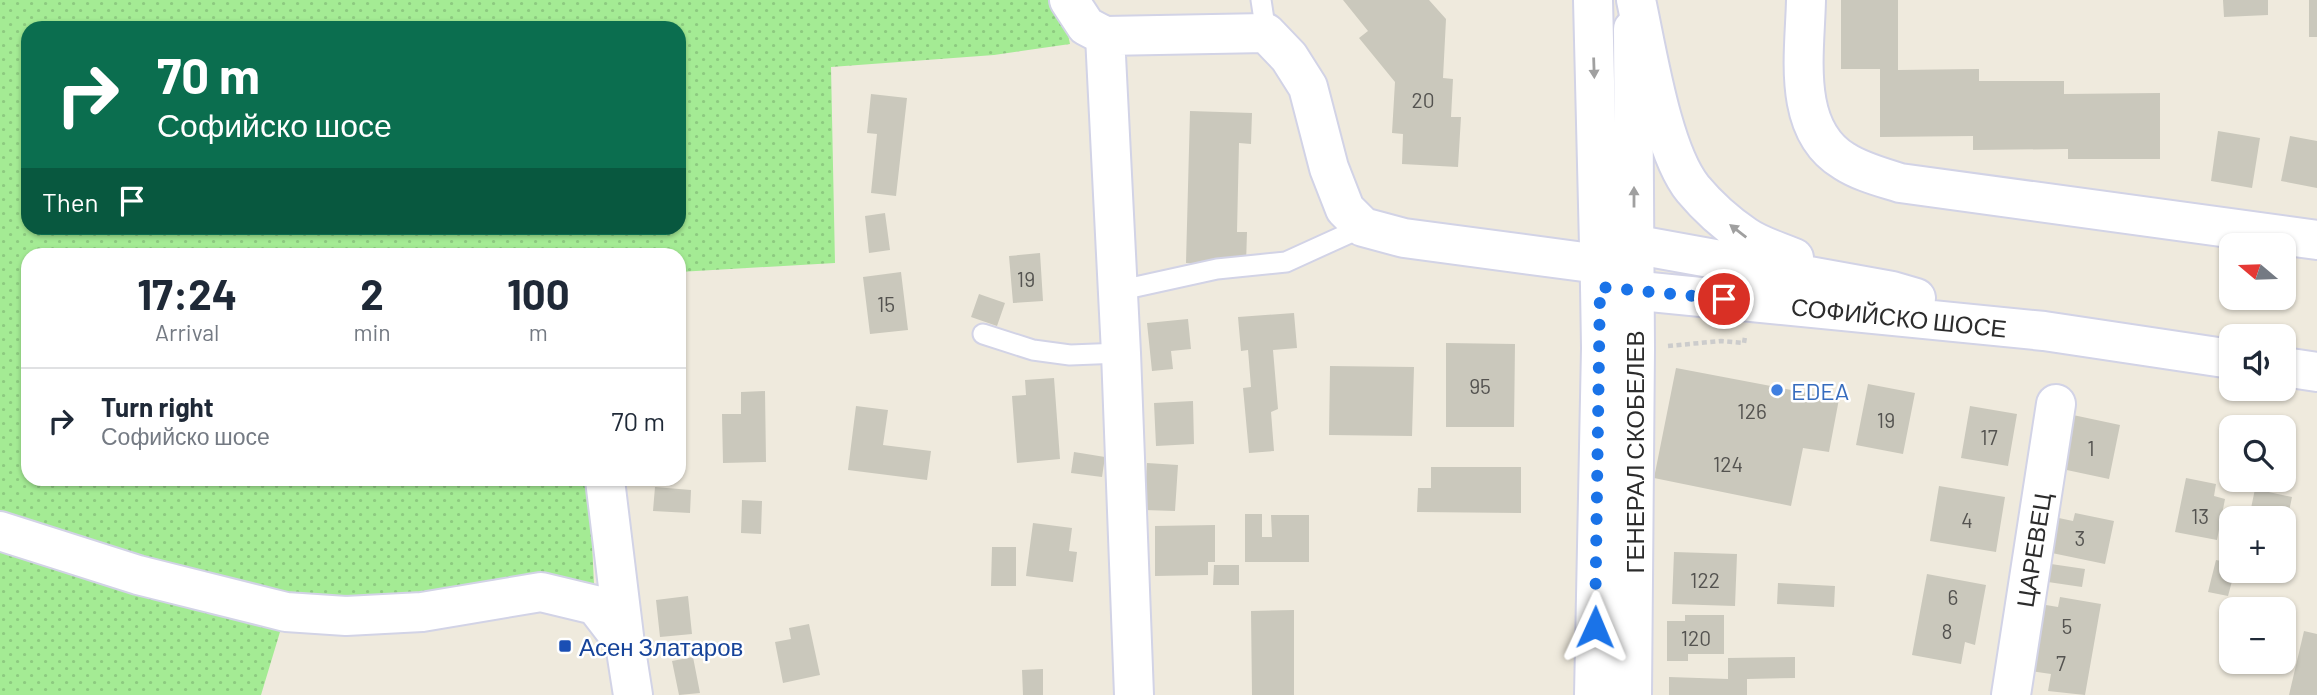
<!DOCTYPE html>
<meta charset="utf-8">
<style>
body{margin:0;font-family:Barlow,sans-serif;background:#f2f2f3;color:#1f2937;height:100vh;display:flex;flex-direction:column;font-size:26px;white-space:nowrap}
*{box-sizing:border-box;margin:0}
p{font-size:23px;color:#747a83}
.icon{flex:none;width:38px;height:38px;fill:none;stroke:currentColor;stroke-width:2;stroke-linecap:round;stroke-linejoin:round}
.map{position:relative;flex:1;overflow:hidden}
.details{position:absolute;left:21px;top:248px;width:665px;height:238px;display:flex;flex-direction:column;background:#fff;border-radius:21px;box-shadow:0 2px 5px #0004}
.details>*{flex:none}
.hud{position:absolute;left:21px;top:21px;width:665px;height:214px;border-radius:21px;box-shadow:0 2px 5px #0004;background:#0b6e4f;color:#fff;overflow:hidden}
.needle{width:46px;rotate:289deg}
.buttons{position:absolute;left:2219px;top:233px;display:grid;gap:14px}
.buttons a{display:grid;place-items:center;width:77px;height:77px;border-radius:14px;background:#fff;box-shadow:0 2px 5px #0004;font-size:35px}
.pin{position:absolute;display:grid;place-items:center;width:60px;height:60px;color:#fff;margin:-30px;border:4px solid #fff;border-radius:50%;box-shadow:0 2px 7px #0007}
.me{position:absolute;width:77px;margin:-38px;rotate:1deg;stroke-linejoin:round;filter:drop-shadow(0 0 5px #0008)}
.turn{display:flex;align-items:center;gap:24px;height:147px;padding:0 21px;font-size:32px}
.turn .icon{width:91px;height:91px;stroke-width:2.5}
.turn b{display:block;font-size:49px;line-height:60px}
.then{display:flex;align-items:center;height:66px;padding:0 21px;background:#0003;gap:14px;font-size:26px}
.eta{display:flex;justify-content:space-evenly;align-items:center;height:119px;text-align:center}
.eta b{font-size:42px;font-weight:700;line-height:49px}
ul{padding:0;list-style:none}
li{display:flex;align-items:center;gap:21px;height:105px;padding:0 21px;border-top:2px solid #e0e1e3}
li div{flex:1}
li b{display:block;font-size:26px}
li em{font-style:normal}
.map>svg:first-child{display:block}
.grass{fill:url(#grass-dots);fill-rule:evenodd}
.building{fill:#cac8bc}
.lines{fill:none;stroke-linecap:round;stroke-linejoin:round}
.service-casing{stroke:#d2d3e6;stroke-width:23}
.minor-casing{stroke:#d2d3e6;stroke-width:42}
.tertiary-casing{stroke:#d2d3e6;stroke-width:42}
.secondary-casing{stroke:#d2d3e6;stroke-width:42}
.path{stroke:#ccc;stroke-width:4.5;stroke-dasharray:5 3.5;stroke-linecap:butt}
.service{stroke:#fff;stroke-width:19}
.minor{stroke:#fff;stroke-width:38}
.tertiary{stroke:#fff;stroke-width:38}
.secondary{stroke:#fff;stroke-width:38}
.oneway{fill:#a0a0a0}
.route{stroke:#1a73e8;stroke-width:12;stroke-dasharray:0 21.6}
.shop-dot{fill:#3f7fe0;stroke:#fff;stroke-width:2.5}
.transit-dot{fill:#1a4fb4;stroke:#fff;stroke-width:2.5}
.labels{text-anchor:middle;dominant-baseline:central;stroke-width:5;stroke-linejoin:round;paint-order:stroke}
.number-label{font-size:21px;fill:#545350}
.street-label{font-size:24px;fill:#2c2c2c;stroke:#fff}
.shop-label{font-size:24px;fill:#366cbe;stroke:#fff;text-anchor:start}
.transit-label{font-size:24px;fill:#164399;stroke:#fff;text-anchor:start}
</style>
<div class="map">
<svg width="2317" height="695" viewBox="0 0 2317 695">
<defs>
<pattern id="grass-dots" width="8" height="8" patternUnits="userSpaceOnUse" patternTransform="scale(1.75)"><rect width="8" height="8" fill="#a4eb94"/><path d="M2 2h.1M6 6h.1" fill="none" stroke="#8dca80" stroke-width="1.8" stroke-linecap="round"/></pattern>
</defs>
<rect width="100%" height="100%" fill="#efeadd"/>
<path class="grass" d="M 0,0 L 1061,0 L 1070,44 L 994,55 L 831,67 L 835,263 L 679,272 L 679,256 L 28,256 L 28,480 L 589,480 L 595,605 L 286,612 L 261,695 L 0,695 ZM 28,28 L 679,28 L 679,228 L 28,228 Z"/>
<path class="building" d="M 1343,0 L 1429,0 L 1446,19 L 1443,78 L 1453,79 L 1451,117 L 1461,117 L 1458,167 L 1402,164 L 1403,134 L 1392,133 L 1395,82 L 1359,38 L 1368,31 Z
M 1841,0 L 1898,0 L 1898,70 L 1979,69 L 1979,81 L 2064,81 L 2064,94 L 2160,93 L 2160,159 L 2068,159 L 2068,149 L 1973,150 L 1973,136 L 1880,137 L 1880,69 L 1841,69 Z
M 2223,0 L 2268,0 L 2268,15 L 2224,17 Z
M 2309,0 L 2317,0 L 2317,37 L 2309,37 Z
M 871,94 L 907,98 L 896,196 L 871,193 L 877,134 L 867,133 Z
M 1190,111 L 1252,113 L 1251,144 L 1239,143 L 1237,232 L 1247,232 L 1246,264 L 1186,263 Z
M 2218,131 L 2260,138 L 2252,188 L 2211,181 Z
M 2290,136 L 2317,141 L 2317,188 L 2281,181 Z
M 885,213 L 890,250 L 869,253 L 865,216 Z
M 1040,253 L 1043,301 L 1013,303 L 1009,256 Z
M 901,272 L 908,330 L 870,334 L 863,277 Z
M 979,294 L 1005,303 L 997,326 L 971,317 Z
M 1294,313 L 1297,348 L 1273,350 L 1278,409 L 1271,412 L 1274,451 L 1249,453 L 1243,388 L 1251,387 L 1248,350 L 1241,351 L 1238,317 Z
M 1188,319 L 1191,349 L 1171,351 L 1173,369 L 1152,371 L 1147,323 Z
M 1446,343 L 1515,344 L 1514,427 L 1446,427 Z
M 1330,366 L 1414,367 L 1412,436 L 1329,435 Z
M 1676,368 L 1839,399 L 1829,452 L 1803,448 L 1791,506 L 1654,478 Z
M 1054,378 L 1060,459 L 1017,463 L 1012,396 L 1026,395 L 1025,380 Z
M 1868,384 L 1915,393 L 1903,454 L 1856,445 Z
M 765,391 L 766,462 L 723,463 L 722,414 L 741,414 L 741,392 Z
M 1193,401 L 1194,444 L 1156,446 L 1154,403 Z
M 856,406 L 888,410 L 883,445 L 931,451 L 927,480 L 848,470 Z
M 1970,406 L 2017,414 L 2008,466 L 1961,458 Z
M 2073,415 L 2120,425 L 2109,479 L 2062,469 Z
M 1074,452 L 1105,457 L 1102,477 L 1071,473 Z
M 1147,463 L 1178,465 L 1175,511 L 1144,510 Z
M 1431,467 L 1521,467 L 1521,513 L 1417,512 L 1418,488 L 1431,488 Z
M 2186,478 L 2216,484 L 2214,496 L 2225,499 L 2217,540 L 2175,532 Z
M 651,480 L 675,480 L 676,481 L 651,484 Z
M 1939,486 L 2005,497 L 1996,552 L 1930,541 Z
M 655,487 L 691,490 L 690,513 L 653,511 Z
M 2255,489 L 2292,497 L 2286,526 L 2295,528 L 2290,553 L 2284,552 L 2284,518 L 2249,518 Z
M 742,500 L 762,501 L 761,534 L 741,533 Z
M 2075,513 L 2114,521 L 2105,564 L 2047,552 L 2054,517 L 2073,521 Z
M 1245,514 L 1262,514 L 1262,537 L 1272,537 L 1271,515 L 1309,515 L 1309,562 L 1245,562 Z
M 1033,523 L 1072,528 L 1069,551 L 1077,552 L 1073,582 L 1026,576 Z
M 1215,525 L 1215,562 L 1208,562 L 1208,575 L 1155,576 L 1155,526 Z
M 992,547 L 1016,547 L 1016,586 L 991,586 Z
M 1674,552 L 1737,554 L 1735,606 L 1672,604 Z
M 2216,560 L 2231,563 L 2231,570 L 2235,570 L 2228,596 L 2208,592 Z
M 2051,564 L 2085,569 L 2082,587 L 2048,582 Z
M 1214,565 L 1239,565 L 1239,585 L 1213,585 Z
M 1927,574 L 1986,585 L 1975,645 L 1965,642 L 1961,664 L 1912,655 Z
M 1778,583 L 1835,586 L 1834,607 L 1777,604 Z
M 688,596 L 692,634 L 660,637 L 656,600 Z
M 2060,597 L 2101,604 L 2085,695 L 2048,691 L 2051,674 L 2030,671 L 2040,604 L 2058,607 Z
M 1294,610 L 1294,695 L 1252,695 L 1251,611 Z
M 1685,615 L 1724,615 L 1724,654 L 1688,654 L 1688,661 L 1667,661 L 1667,621 L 1685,621 Z
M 809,624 L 820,675 L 783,683 L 775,642 L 791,639 L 789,628 Z
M 2304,631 L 2317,634 L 2317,695 L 2289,695 Z
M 693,657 L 700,693 L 679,695 L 672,661 Z
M 1795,657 L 1795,678 L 1747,679 L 1747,695 L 1669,695 L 1669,677 L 1728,679 L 1728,658 Z
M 1043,669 L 1043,695 L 1023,695 L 1022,670 Z"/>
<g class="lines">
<defs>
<path id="service" d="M 1261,0 L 1266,33
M 1117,291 L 1217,269 L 1286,262 L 1363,227
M 983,334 L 1033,350 L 1070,355 L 1121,353"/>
<path id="minor" d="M 1069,0 L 1086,26 L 1105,36 L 1266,33 L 1289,57 L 1308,87 L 1329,168 L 1345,209 L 1363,227 L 1404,238 L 1599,264
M 1806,0 C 1805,52 1791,129 1844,161 C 1861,172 1881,177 1900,183 L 2317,240
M 1105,36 L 1121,353 L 1134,695
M 605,480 L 625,644
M 0,531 L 138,575 L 286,612 L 346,616 L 422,612 L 541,592 L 595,605 L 625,644 L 633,695
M 2011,695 L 2056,404"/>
<path id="tertiary" d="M 1594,695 L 1601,348 L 1600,287
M 1632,695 L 1635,349 L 1633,29"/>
<path id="secondary" d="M 1593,0 L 1600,287 L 2044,331 L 2231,359
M 1636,0 C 1647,50 1662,151 1693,189 C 1708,207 1726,223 1745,236 C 1759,246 1778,251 1794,258
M 1599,238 L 1892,291 L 1916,298
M 2284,367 L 2317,372"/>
</defs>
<use href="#service" class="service-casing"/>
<use href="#minor" class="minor-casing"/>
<use href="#tertiary" class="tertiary-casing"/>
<use href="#secondary" class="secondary-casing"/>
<path class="path" d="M 1668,346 L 1721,341 L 1744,343 L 1745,337"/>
<use href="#service" class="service"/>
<use href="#minor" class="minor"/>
<use href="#tertiary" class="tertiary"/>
<use href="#secondary" class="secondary"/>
</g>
<defs><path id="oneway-solid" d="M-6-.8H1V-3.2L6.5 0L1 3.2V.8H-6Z" transform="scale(1.75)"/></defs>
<g class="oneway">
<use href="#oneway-solid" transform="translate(1594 68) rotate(88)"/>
<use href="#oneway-solid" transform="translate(1634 197) rotate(-90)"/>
<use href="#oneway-solid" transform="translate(1738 231) rotate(-142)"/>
</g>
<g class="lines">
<path class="route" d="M 1595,627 L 1600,287 L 1724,299"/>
</g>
<circle class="shop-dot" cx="1777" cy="390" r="7"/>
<rect class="transit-dot" x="558" y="639" width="14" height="14" rx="3.5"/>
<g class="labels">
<g class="number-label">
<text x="1423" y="99">20</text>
<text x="1026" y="278">19</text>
<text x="886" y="303">15</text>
<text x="1480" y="385">95</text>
<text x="1752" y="410">126</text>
<text x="1886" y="419">19</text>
<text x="1989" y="436">17</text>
<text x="2091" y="447">1</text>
<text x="1728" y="463">124</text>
<text x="2200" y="515">13</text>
<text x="1967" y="519">4</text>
<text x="2080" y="537">3</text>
<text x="1705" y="579">122</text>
<text x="1953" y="596">6</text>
<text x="2067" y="625">5</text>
<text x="1947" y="630">8</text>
<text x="1696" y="637">120</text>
<text x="2061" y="662">7</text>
</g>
<g class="street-label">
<text transform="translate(1899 317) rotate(6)">СОФИЙСКО ШОСЕ</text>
<text transform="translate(1634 452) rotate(-90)">ГЕНЕРАЛ СКОБЕЛЕВ</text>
<text transform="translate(2033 550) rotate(-81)">ЦАРЕВЕЦ</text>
</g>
<g class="shop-label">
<text x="1791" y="390">EDEA</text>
</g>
<g class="transit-label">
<text x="579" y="646">Асен Златаров</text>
</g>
</g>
</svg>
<div class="buttons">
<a><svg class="needle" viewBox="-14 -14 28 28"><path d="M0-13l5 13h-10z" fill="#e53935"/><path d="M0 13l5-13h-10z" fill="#747a83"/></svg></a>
<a><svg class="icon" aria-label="sound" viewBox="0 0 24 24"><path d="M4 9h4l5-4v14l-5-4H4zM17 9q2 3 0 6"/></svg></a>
<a><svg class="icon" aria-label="search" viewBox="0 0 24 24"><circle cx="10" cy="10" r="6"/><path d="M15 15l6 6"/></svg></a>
<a>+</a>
<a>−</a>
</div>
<div class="pin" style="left:1724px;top:299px;background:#d93025"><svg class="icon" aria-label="arrive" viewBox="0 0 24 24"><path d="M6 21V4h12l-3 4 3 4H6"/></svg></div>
<svg class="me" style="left:1595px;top:627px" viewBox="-20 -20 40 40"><path d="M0-17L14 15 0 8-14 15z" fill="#1a73e8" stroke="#fff" stroke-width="4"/></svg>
<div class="hud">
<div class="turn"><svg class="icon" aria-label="right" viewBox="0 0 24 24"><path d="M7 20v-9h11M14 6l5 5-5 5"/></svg><div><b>70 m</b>Софийско шосе</div></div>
<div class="then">Then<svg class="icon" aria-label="arrive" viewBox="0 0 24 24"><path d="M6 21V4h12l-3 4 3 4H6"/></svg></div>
</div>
<section class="details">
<div class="eta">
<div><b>17:24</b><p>Arrival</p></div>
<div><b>2</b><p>min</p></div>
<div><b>100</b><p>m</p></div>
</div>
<ul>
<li><svg class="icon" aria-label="right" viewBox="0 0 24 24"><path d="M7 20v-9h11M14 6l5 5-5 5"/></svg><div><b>Turn right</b><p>Софийско шосе</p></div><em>70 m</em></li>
</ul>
</section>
</div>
